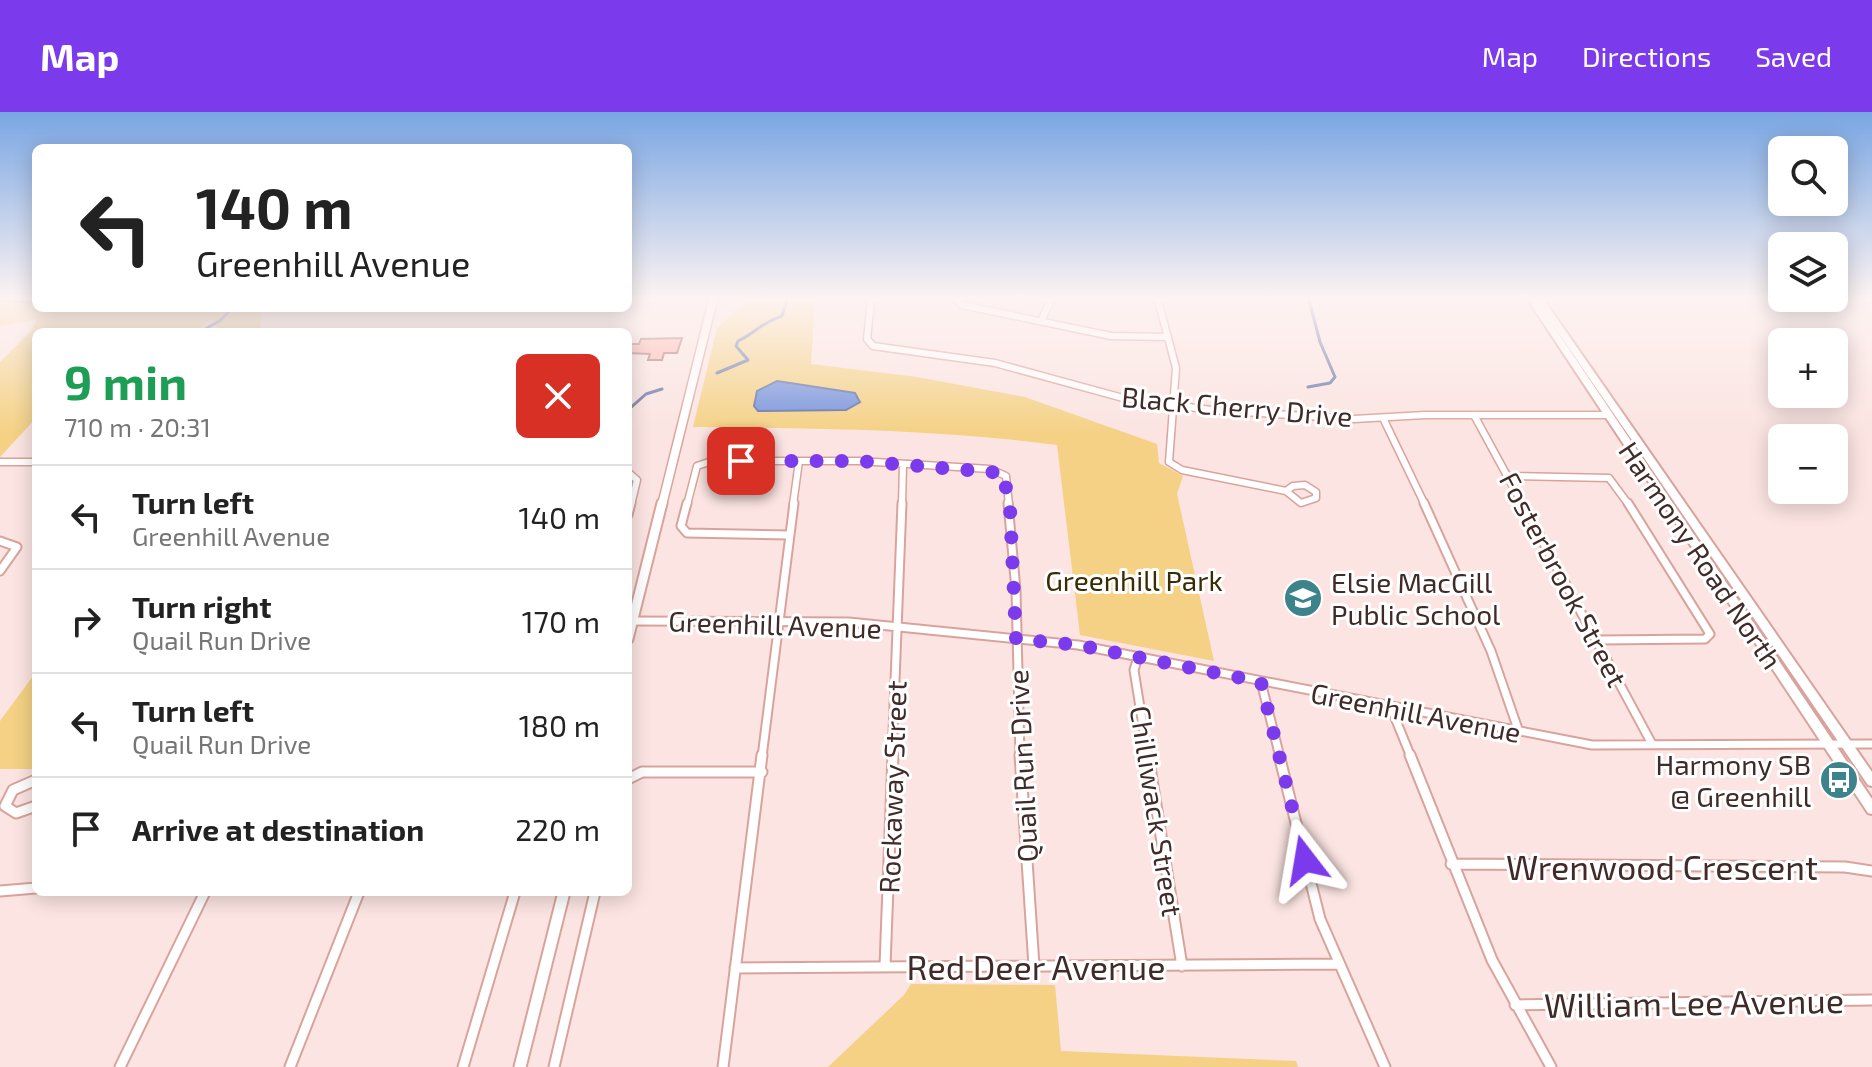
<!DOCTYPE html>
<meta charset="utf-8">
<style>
body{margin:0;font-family:"Exo 2",sans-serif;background:#f2f2f2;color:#222;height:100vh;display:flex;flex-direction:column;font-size:30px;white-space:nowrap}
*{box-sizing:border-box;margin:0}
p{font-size:26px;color:#767676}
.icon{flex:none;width:44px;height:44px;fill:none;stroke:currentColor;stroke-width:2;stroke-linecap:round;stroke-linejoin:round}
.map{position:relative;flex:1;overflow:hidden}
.panel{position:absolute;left:32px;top:216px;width:600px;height:568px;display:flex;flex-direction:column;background:#fff;border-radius:12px;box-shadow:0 4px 20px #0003}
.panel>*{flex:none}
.hud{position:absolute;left:32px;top:32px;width:600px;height:168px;border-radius:12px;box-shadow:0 4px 20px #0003;background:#fff;color:#222;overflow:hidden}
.fabs{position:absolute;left:1768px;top:24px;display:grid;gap:16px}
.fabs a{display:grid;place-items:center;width:80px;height:80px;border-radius:12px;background:#fff;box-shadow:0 4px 20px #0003;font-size:40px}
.pin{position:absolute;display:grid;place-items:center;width:68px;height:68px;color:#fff;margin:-34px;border-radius:16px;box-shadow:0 4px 12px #0006}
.me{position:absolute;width:88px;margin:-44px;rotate:346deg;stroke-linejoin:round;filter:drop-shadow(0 0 6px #0008)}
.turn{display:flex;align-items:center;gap:28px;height:168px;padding:0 32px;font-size:36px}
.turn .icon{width:104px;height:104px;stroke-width:2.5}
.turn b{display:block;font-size:56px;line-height:68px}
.round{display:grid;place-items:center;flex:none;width:84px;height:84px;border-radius:12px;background:#f2f2f2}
.summary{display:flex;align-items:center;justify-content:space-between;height:136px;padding:0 32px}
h1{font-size:48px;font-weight:700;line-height:60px;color:#1e9e55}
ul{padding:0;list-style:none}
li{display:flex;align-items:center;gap:24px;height:104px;padding:0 32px;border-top:2px solid #e0e0e0}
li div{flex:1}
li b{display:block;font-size:30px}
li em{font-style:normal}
header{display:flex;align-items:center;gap:48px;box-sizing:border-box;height:112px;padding:0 40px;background:#7c3aed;color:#fff}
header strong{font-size:38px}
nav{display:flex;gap:44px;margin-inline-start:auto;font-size:28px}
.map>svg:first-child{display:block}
.green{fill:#f4d184}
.water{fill:#7492dc;stroke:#6473a6;stroke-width:2}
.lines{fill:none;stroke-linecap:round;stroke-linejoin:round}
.stream{stroke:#6473a6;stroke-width:3}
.building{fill:#fdb0a7;stroke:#9f6d67;stroke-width:2}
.minor-far2-casing{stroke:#d9a39d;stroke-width:9}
.minor-far1-casing{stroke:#d9a39d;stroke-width:11}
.minor-casing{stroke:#d9a39d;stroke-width:13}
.tertiary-far2-casing{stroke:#d9a39d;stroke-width:11}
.tertiary-far1-casing{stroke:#d9a39d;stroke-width:13}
.tertiary-casing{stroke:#d9a39d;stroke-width:15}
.secondary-casing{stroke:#d9a39d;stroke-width:4}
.minor-far2{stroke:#fff;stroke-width:6}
.minor-far1{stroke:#fff;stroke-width:7}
.minor{stroke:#fff;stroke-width:9}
.tertiary-far2{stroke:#fff;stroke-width:8}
.tertiary-far1{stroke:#fff;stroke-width:9}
.tertiary{stroke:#fff;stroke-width:11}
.secondary{fill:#fff;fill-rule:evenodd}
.route{stroke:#7c3aed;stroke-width:14;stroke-dasharray:0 25.2}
.labels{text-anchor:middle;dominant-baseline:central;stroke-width:6;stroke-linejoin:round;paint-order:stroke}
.street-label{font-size:28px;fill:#402b29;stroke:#fff}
.park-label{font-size:28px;fill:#3a2b04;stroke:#fff}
.poi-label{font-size:28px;fill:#402b29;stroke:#fff;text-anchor:start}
.near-street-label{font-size:34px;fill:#402b29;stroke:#fff}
</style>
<header>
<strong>Map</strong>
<nav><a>Map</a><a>Directions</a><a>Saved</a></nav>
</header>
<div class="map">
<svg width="1872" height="955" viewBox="0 0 1872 955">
<rect width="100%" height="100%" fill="#fbe4e1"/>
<path class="green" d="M 0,188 L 36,188 L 36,196 L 266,196 L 261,199 L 260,220 L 219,220 L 212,207 L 194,220 L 36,220 L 36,306 L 0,345 L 0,250 L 31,219 L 37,207 L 0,214 Z
M 748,188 L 815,188 L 811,252 L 917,265 L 1025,285 L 1157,332 L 1159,351 L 1183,364 L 1177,382 L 1214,549 L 1080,523 L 1057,333 C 936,317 815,316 693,315 L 717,216 Z
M 36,560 L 36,657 L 0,657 L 0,609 Z
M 911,872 L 1055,873 L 1061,939 L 1296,949 L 1298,955 L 828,955 L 904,883 Z"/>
<path class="water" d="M 777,269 L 855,281 L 860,290 L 846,298 L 758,299 L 754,294 L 757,279 Z"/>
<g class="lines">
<path class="stream" d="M 3,188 L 36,191
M 200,220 L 221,208 L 232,196
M 717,261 L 748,248 L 736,234 L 738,229 C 757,220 760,211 782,204 L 787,188
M 1308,275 L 1330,271 L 1335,265 L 1320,230 L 1309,188
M 628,298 L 646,282 L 662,277"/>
</g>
<path class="building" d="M 682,226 L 677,241 L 664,241 L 662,248 L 648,248 L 650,242 L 628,241 L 628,232 L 639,232 L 641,227 Z"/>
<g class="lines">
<defs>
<path id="minor-far2" d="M 871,188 L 867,227 L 873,234 L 995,251 L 1123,286 L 1211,298 L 1354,307 L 1425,303 L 1607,303
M 957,188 L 962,193 L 1111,224 L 1168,225
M 1158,188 L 1176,256 L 1169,350 L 1182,358 L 1286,379
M 1042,207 L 1051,188
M 1474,303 L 1523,393
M 1383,306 L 1425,393
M 0,350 L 36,350
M 628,360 L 637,368 L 631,393
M 1509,364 L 1609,366 L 1629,393
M 1305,373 L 1316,380 L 1316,386 L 1301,391 L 1286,379 L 1293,374 Z
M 687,393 L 697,354 L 712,349 L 859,349 L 990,357 L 1006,364 L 1009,393
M 793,393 L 799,349
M 902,393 L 903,352"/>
<path id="minor-far1" d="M 687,391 L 681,414 L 687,421 L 789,423
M 1008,391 L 1016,478 L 1020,645
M 1424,391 L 1491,539 L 1519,620
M 1522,391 L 1652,632
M 628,403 L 631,391
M 0,429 L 17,435 L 0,459
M 630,509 L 849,510 L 1078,533 L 1592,633 L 1872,632
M 1599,528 L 1705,527 L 1710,522 L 1628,391
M 1138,545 L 1134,558 L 1148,645
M 1261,570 L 1280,645
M 1391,596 L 1411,645
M 762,645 L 794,391
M 892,645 L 902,391"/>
<path id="minor" d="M 1020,643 L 1034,854
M 1148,643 L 1182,854
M 1279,643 L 1320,807 L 1385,955
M 1410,643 L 1492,848 L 1551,955
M 628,667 L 642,660 L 762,660
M 36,668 L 13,678 L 5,694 L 16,701 L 36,694
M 1451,752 L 1845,755 L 1872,759
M 0,779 L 36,776
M 885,854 L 893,643
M 735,856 L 1337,852
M 1515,893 L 1872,888
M 120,955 L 205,780
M 290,955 L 359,780
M 463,955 L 515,780
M 554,955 L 595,780
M 723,955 L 762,643"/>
<path id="tertiary-far2" d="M 662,393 L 713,188"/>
<path id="tertiary-far1" d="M 628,527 L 662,391"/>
<path id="tertiary" d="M 520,955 L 564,780"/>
<path id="secondary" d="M 1528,188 L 1536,188 L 1872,687 L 1872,702 L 1868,701 Z
M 1536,188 L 1544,188 L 1872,660 L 1872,674 L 1868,673 Z"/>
</defs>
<use href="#minor-far2" class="minor-far2-casing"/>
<use href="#minor-far1" class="minor-far1-casing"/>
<use href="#minor" class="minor-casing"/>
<use href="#tertiary-far2" class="tertiary-far2-casing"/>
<use href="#tertiary-far1" class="tertiary-far1-casing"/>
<use href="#tertiary" class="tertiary-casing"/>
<use href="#secondary" class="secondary-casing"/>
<use href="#minor-far2" class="minor-far2"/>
<use href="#minor-far1" class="minor-far1"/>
<use href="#minor" class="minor"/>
<use href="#tertiary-far2" class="tertiary-far2"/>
<use href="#tertiary-far1" class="tertiary-far1"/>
<use href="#tertiary" class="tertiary"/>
<use href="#secondary" class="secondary"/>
</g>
<linearGradient id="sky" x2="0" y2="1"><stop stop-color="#79a6e3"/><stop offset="0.58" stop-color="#fdf3f2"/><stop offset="1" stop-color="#fdf3f2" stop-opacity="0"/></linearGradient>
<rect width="1872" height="322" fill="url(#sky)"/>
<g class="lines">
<path class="route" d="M 741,349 L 859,349 L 1003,361 L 1010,396 L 1016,527 L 1078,533 L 1261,570 L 1305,748"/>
</g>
<defs>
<symbol id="school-disc" viewBox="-11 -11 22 22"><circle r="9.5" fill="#3c838c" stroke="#fff"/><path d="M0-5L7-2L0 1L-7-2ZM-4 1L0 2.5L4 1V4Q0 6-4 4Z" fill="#fff"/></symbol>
<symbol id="bus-disc" viewBox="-11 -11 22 22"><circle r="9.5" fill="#3c838c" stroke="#fff"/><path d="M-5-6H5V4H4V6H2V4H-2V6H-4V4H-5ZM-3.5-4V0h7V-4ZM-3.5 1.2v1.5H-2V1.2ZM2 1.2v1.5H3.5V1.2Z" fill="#fff"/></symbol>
</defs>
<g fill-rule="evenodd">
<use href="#school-disc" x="1281" y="464" width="44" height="44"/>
<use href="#bus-disc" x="1817" y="646" width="44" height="44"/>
</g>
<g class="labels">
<g class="street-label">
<text transform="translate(1237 294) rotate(5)">Black Cherry Drive</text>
<text transform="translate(1701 443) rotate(56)">Harmony Road North</text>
<text transform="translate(1564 467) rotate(62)">Fosterbrook Street</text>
<text transform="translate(775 512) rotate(2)">Greenhill Avenue</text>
<text transform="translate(1416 600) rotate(11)">Greenhill Avenue</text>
<text transform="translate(1022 654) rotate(-93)">Quail Run Drive</text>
<text transform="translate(892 675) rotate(-88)">Rockaway Street</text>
<text transform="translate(1157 699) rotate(81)">Chilliwack Street</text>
</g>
<g class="park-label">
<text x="1134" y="468">Greenhill Park</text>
</g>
<g class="poi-label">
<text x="1331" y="470">Elsie MacGill<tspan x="1331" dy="32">Public School</tspan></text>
<text x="1811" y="652" text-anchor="end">Harmony SB<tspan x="1811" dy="32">@ Greenhill</tspan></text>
</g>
<g class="near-street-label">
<text x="1662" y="754">Wrenwood Crescent</text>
<text x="1036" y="854">Red Deer Avenue</text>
<text transform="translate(1694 890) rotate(-1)">William Lee Avenue</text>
</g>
</g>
</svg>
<div class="fabs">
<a><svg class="icon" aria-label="search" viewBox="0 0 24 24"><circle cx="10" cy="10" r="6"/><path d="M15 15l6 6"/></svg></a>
<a><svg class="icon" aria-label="layers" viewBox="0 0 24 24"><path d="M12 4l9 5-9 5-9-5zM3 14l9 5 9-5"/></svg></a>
<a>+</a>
<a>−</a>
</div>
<div class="pin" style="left:741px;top:349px;background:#d93025"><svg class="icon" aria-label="arrive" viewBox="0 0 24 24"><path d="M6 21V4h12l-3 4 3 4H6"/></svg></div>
<svg class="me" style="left:1305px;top:748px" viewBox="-20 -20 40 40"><path d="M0-17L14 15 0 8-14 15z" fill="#7c3aed" stroke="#fff" stroke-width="4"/></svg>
<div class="hud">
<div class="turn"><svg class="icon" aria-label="left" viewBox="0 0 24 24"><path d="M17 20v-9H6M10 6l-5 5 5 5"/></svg><div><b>140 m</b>Greenhill Avenue</div></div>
</div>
<section class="panel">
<div class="summary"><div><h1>9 min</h1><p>710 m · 20:31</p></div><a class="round" style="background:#d93025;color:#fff"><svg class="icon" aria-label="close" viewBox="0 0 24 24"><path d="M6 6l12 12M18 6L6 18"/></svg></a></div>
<ul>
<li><svg class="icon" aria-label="left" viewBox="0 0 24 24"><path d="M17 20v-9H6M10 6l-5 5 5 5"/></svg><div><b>Turn left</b><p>Greenhill Avenue</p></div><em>140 m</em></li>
<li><svg class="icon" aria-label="right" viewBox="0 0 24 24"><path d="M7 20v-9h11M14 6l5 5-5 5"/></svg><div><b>Turn right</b><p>Quail Run Drive</p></div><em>170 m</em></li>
<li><svg class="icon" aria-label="left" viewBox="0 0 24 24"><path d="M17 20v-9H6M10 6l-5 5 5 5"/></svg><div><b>Turn left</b><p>Quail Run Drive</p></div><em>180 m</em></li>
<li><svg class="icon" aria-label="arrive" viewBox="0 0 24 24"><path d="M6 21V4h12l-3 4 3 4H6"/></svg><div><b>Arrive at destination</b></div><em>220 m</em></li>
</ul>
</section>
</div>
